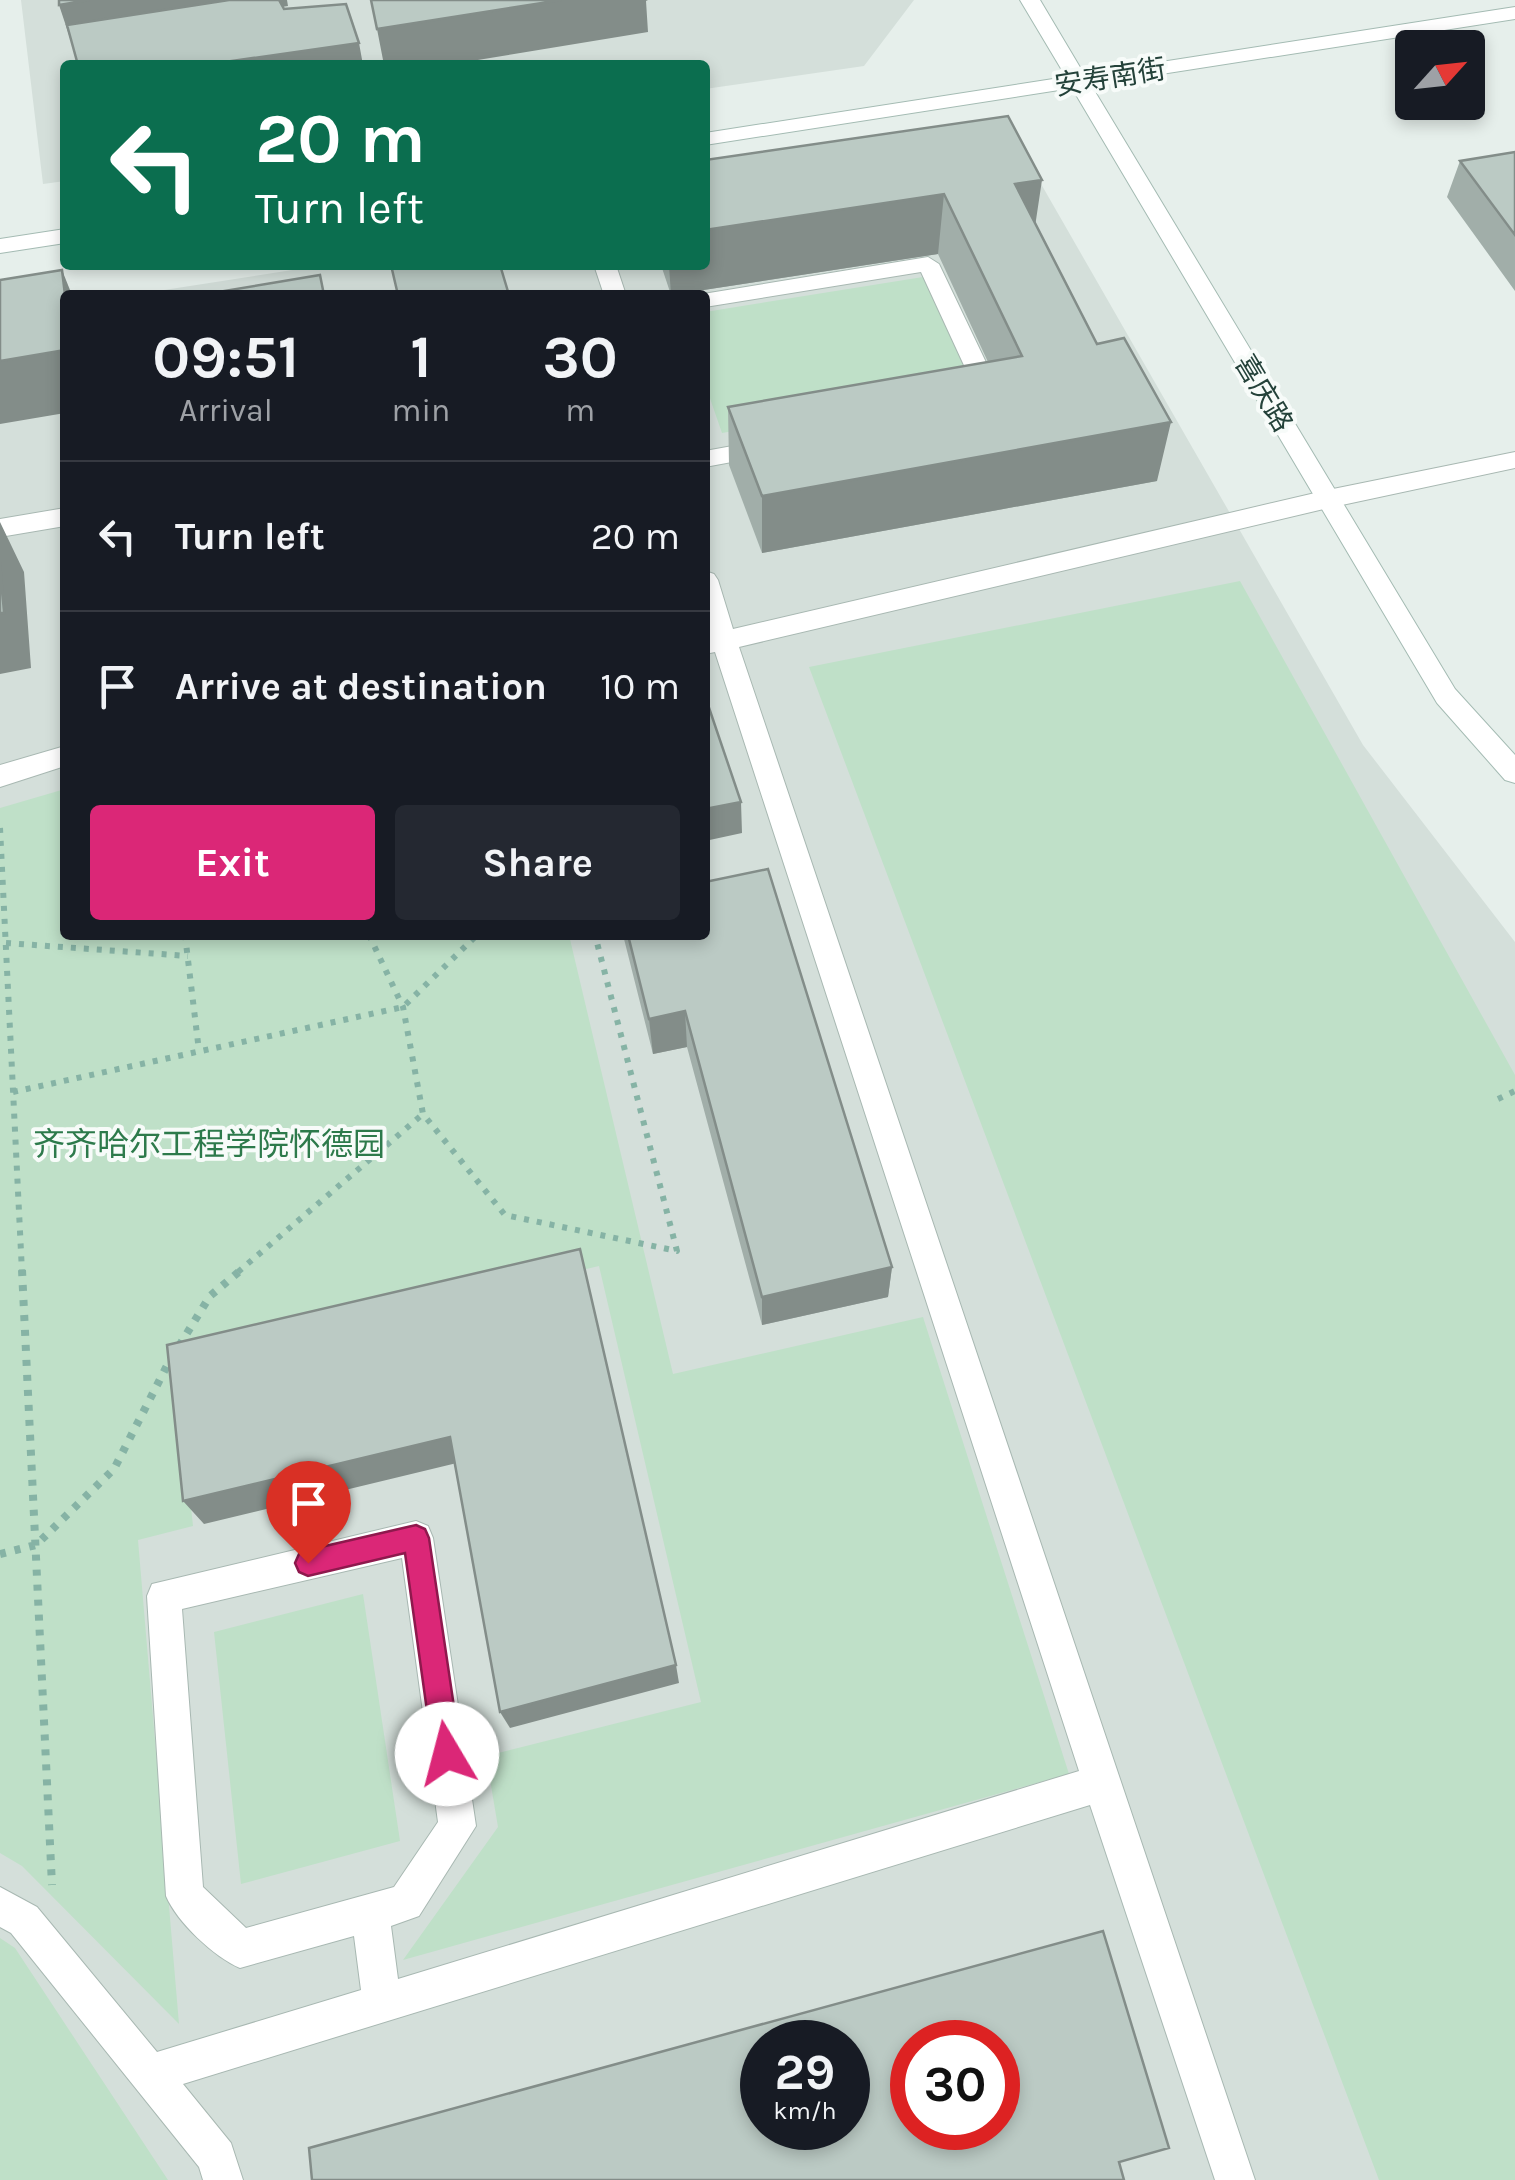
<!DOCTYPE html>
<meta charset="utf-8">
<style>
body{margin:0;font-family:Karla,"Noto Sans SC",sans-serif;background:#242831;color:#f1f3f6;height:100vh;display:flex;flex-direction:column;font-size:38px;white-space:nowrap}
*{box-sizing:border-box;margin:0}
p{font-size:32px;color:#9ea1a6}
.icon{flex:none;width:55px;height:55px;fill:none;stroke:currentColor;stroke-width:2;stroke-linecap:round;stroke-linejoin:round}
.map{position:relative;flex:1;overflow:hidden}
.sheet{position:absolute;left:60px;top:290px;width:650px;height:650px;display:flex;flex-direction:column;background:#171b24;border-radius:10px;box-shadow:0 5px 15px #0003}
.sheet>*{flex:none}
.guide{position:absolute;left:60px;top:60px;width:650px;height:210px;border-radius:10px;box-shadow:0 5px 15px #0003;background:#0b6e4f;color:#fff;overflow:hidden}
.needle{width:65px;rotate:63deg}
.controls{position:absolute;left:1395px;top:30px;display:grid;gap:20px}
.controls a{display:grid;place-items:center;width:90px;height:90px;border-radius:10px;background:#171b24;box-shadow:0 5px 15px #0003;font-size:50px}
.speed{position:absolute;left:740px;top:2020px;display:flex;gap:20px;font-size:50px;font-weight:700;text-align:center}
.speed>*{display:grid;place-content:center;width:130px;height:130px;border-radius:50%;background:#171b24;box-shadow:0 5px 15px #0003;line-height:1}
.speed small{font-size:25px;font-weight:400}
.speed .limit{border:15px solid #d22;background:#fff;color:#111}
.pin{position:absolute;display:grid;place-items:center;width:85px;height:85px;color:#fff;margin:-102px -42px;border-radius:50% 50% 50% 0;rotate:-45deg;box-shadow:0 0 10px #0007}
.pin .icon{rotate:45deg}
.me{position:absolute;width:110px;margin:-55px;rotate:352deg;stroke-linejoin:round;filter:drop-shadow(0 0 8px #0008)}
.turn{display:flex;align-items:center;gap:35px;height:210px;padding:0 30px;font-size:45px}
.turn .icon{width:130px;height:130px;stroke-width:2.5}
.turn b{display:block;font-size:70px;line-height:85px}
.eta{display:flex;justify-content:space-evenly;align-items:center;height:170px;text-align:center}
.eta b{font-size:60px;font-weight:700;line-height:70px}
.button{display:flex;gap:20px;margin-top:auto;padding:20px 30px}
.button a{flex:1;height:115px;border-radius:10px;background:#db2777;color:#fff;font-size:40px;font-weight:700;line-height:115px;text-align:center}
.button a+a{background:#242831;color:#f1f3f6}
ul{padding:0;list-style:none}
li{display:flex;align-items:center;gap:30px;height:150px;padding:0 30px;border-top:2px solid #363941}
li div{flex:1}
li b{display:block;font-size:38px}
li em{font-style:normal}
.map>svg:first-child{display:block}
.built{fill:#d4dfda;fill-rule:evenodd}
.green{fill:#bfe0c8}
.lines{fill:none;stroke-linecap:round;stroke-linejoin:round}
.street-casing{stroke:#a8b8b2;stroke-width:2}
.secondary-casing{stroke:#a4bbb3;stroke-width:2}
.path-far1{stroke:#86b3a5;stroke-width:6;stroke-dasharray:5 8;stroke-linecap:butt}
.path{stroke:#86b3a5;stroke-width:8;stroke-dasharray:6 9;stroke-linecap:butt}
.street{fill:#fff;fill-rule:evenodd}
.secondary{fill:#fff;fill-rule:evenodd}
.wall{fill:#a1aea9}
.shaded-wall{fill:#838d89}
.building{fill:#bbcac4;stroke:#838d89;stroke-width:2.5;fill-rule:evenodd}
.route{fill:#db2777;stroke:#8e194d;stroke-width:2.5}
.labels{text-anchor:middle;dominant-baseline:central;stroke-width:8;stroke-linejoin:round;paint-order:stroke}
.far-street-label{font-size:28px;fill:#24423a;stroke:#f7fbf9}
.park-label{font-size:32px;fill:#2d7a4b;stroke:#f7fbf9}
</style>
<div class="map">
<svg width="1515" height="2180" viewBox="0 0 1515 2180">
<rect width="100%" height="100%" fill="#e6efeb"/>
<path class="built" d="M 21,0 L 914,0 L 864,66 L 705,89 L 705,65 L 65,65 L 65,181 L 43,184 Z
M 1025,156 L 1363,745 L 1515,942 L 1515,2180 L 0,2180 L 0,316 L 65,305 L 65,935 L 705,935 L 705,295 L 132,295 L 324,265 L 705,265 ZM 762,2042 L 848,2042 L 848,2128 L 762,2128 ZM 912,2042 L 998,2042 L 998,2128 L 912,2128 Z"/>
<path class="green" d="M 923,277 L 975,390 L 722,433 L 705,384 L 705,312 Z
M 1240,581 L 1515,1075 L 1515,2180 L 1379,2180 L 809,667 Z
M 65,789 L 65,935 L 569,935 L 673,1374 L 923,1317 L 1069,1774 L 403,1960 L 498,1827 L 486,1756 L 701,1702 L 599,1266 L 176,1366 L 193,1526 L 138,1540 L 179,2024 L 22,1866 L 0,1853 L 0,808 Z
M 363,1594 L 400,1841 L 241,1884 L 214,1632 Z
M 0,1938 L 15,1948 L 168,2180 L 0,2180 Z"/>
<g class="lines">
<defs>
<path id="street" d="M 928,257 L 939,264 L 1004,400 L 1000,406 L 984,406 L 980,400 L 921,272 L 705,307 L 705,295 L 697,295 Z
M 594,265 L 616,265 L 626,295 L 604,295 Z
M 766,440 L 774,442 L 778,448 L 774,454 L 705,467 L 705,451 Z
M 1515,452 L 1515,468 L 1328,508 L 739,647 L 1255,2180 L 1215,2180 L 1090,1805 L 183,2084 L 231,2143 L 243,2180 L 203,2180 L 199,2167 L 11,1933 L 0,1927 L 0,1887 L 37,1907 L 157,2052 L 361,1990 L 354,1936 L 240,1968 C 214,1957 177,1922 166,1896 L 147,1596 L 152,1584 L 416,1521 L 428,1526 L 433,1538 L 476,1826 L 419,1916 L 391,1926 L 398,1979 L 1079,1771 L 715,652 L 705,654 L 705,634 L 709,634 L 705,621 L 705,571 L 714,574 L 718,580 L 733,629 L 1328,490 ZM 402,1558 L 438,1822 L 394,1887 L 246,1928 L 203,1887 L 182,1609 Z
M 65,508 L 65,526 L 0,537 L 0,519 Z
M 65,746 L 65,766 L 0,787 L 0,765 Z"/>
<path id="secondary" d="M 1020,0 L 1040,0 L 1084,74 L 1515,7 L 1515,19 L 1091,85 L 1455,689 L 1515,755 L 1515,783 L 1505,780 L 1437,703 L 1072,88 L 705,145 L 705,133 L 1066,77 Z
M 65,229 L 65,243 L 0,253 L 0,239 Z"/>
</defs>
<use href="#street" class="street-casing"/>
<use href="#secondary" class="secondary-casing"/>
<path class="path-far1" d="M 0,828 L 22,1272
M 185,935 L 199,1051
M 369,935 L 403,1007 L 423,1114 L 505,1215 L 677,1251 L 595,935
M 6,943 L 188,956
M 13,1092 L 403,1007 L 477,935
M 1498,1099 L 1515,1091
M 238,1272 L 423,1114"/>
<path class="path" d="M 22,1270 L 52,1885
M 179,1346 L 210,1296 L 241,1270
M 0,1554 L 36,1545 L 114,1469 L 172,1356"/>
<use href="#street" class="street"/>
<use href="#secondary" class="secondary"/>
</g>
<path class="wall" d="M 1008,116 L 1035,224 L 1157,481 L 762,553 L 729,465 L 728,407 L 988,362 L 938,254 L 671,295 L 661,265 L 705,265 Z
M 1515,152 L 1515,291 L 1447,197 L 1460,161 Z
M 623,935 L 705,935 L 892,1267 L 888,1297 L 762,1325 L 687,1047 L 653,1054 Z"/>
<path class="shaded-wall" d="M 89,0 L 287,0 L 288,6 L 71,41 L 59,5 Z
M 561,0 L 648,0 L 646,1 L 648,32 L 447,65 L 384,65 L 377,29 Z
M 359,43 L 363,65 L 204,65 Z
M 1042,180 L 1033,240 L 1015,184 Z
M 944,194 L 938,254 L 671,295 L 669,265 L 705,265 L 705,230 Z
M 62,270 L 72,295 L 65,295 Z
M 65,350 L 65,413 L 0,424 L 0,361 Z
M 1171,422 L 1157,481 L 762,553 L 762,496 Z
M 0,522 L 24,572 L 31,668 L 0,674 Z
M 741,802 L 742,833 L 705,841 L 705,809 Z
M 685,1011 L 687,1047 L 653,1054 L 649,1019 Z
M 892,1267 L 888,1297 L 762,1325 L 762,1297 Z
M 450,1437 L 461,1462 L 204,1524 L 183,1501 Z
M 676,1665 L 679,1683 L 510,1728 L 500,1712 Z"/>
<path class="building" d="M 59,0 L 89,0 L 59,5 Z
M 229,0 L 279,0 L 284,9 L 346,4 L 359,43 L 204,65 L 78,65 L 67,25 Z
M 371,0 L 561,0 L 377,29 Z
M 1008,116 L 1042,180 L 1015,184 L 1097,344 L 1124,338 L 1171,422 L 762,496 L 728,407 L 1022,356 L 944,194 L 705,230 L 705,160 Z
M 1515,152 L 1515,235 L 1460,161 Z
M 391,265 L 500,265 L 509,295 L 398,295 Z
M 62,270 L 65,295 L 65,350 L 0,361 L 0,280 Z
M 320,275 L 324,295 L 212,295 L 212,293 Z
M 0,562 L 4,613 L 0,613 Z
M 705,696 L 741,802 L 705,809 Z
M 768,869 L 892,1267 L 762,1297 L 685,1011 L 649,1019 L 628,935 L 705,935 L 705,882 Z
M 580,1249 L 676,1665 L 500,1712 L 450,1437 L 183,1501 L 167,1345 Z
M 1103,1931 L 1169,2148 L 1119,2162 L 1124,2180 L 312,2180 L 309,2148 ZM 762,2042 L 848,2042 L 848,2128 L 762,2128 ZM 912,2042 L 998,2042 L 998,2128 L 912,2128 Z"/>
<path class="route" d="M 416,1525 L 425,1529 L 429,1538 L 461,1754 L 457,1764 L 447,1768 L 437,1764 L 433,1754 L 405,1553 L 308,1576 L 299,1572 L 295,1563 L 299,1554 L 308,1550 Z"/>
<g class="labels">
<g class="far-street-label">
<text transform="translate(1110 77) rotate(-9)">安寿南街</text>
<text transform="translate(1264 393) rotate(59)">喜庆路</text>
</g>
<g class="park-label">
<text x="209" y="1144">齐齐哈尔工程学院怀德园</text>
</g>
</g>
</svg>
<div class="controls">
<a><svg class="needle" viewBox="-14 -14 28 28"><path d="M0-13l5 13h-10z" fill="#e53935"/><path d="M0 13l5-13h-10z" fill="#9ea1a6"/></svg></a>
</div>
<div class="speed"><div>29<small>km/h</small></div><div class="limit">30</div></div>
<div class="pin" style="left:308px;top:1563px;background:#d93025"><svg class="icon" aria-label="arrive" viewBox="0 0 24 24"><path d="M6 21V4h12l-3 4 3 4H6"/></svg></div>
<svg class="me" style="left:447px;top:1754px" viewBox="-20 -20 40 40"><circle r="19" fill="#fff"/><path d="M0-13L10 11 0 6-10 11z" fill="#db2777"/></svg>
<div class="guide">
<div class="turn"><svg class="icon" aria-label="left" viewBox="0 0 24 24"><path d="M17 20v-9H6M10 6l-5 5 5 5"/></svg><div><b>20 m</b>Turn left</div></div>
</div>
<section class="sheet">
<div class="eta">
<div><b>09:51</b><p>Arrival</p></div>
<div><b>1</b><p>min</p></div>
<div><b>30</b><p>m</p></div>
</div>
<ul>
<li><svg class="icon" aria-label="left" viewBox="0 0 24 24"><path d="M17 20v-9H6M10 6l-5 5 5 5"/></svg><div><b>Turn left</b></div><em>20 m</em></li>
<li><svg class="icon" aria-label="arrive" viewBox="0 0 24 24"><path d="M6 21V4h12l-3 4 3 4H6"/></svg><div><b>Arrive at destination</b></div><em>10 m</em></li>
</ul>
<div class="button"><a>Exit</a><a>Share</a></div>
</section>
</div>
